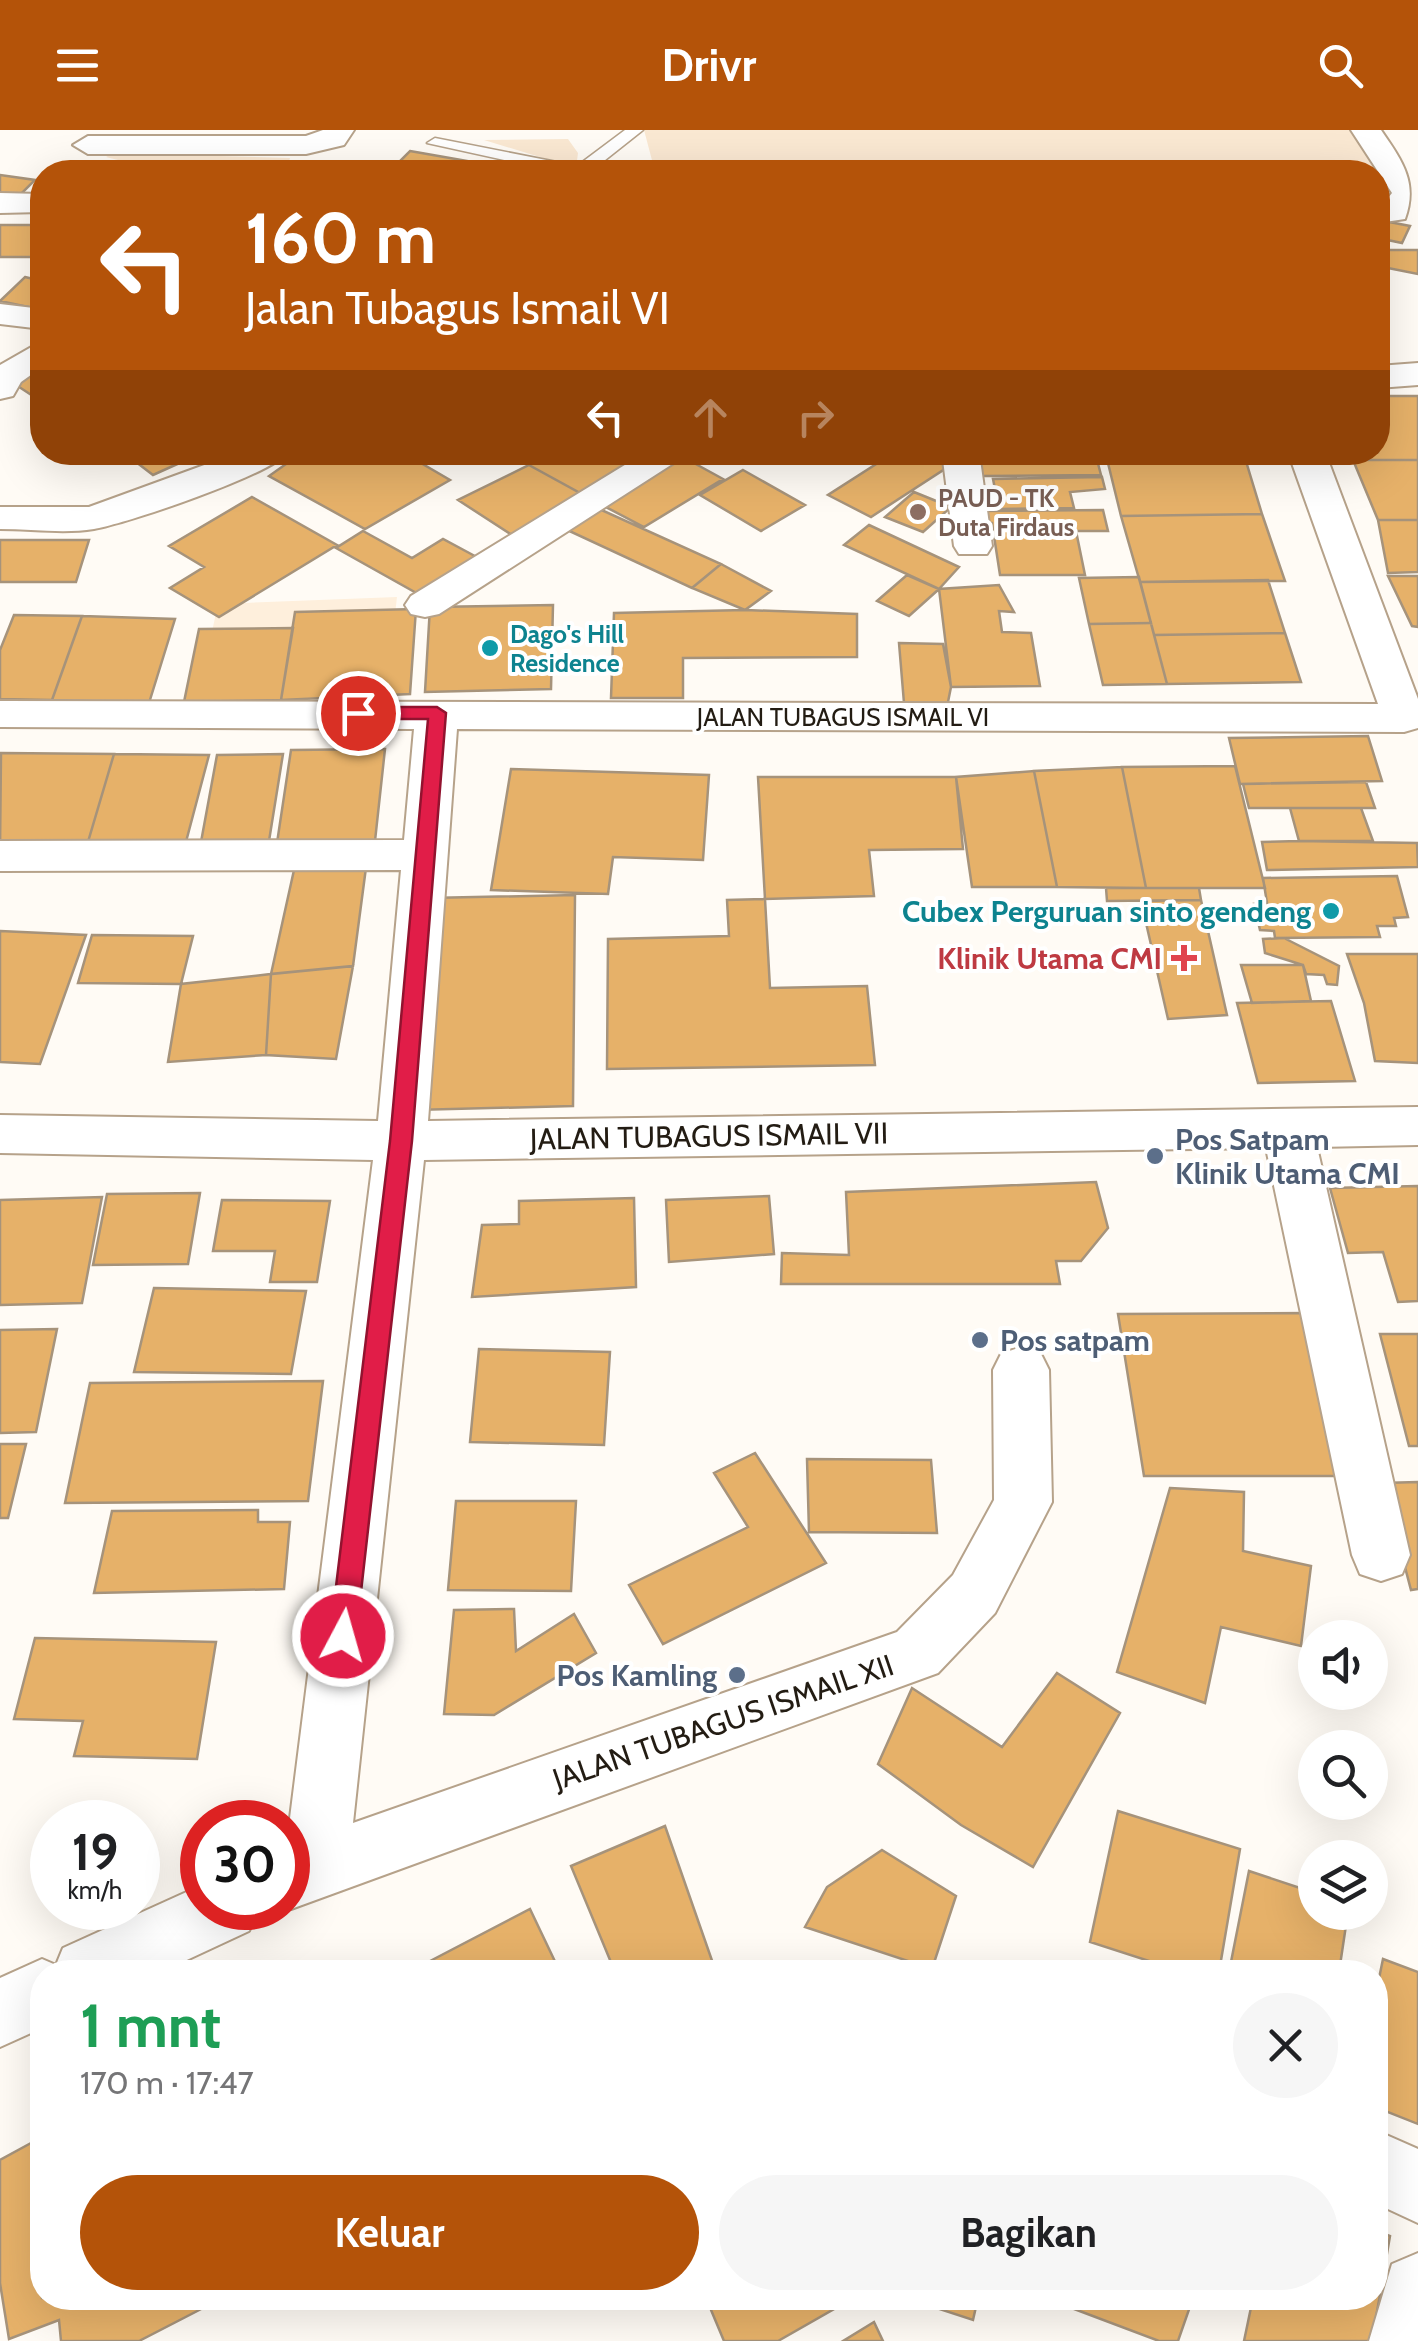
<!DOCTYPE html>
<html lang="id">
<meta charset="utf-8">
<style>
body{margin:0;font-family:Cabin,sans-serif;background:#f6f6f6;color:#202124;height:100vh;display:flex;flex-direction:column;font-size:38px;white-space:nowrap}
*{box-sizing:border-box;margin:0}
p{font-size:32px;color:#757577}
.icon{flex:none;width:55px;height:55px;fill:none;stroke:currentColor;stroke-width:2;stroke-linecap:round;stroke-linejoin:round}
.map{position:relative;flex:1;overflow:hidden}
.panel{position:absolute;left:30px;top:1830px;width:1358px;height:350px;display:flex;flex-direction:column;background:#fff;border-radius:40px;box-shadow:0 10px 40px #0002}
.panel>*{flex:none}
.guide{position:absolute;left:30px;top:30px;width:1360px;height:305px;border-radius:40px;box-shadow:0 10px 40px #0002;background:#b45309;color:#fff;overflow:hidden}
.buttons{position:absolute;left:1298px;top:1490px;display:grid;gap:20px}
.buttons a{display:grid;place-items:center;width:90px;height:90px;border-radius:50%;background:#fff;box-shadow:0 10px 40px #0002;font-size:50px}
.speed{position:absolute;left:30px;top:1670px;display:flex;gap:20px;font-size:50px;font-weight:700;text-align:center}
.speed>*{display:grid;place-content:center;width:130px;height:130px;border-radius:50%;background:#fff;box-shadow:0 10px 40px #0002;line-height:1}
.speed small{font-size:25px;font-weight:400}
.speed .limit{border:15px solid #d22;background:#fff;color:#111}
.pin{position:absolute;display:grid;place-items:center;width:85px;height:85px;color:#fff;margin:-42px;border:5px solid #fff;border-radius:50%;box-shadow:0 2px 10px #0007}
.me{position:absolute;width:110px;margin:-55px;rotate:6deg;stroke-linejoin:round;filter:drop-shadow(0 0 8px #0008)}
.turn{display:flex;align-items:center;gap:35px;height:210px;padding:0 50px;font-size:45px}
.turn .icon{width:130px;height:130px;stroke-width:2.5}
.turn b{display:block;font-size:70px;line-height:85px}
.lanes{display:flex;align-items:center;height:95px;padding:0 50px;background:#0003;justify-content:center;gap:50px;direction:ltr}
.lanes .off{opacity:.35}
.round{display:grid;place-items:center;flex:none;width:105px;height:105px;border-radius:52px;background:#f6f6f6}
.headline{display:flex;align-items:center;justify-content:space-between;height:170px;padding:0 50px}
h1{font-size:60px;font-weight:700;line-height:75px;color:#1e9e55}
.cta{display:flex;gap:20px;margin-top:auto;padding:20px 50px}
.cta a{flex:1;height:115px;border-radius:60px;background:#b45309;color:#fff;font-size:40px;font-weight:700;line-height:115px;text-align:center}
.cta a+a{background:#f6f6f6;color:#202124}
header{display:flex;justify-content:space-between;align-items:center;height:130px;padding:0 50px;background:#b45309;color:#fff;font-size:45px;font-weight:700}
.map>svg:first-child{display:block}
.built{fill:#feefdc}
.green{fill:#fae8d2}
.building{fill:#e6b169;stroke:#a6937b;stroke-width:2.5}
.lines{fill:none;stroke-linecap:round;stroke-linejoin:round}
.service-casing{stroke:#b6a28a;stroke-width:3}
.minor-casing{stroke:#b6a28a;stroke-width:4}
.service{fill:#fff;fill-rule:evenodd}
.minor{fill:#fff;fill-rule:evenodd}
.route{fill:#e11d48;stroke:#92132f;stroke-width:2.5}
.education-dot{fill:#8d6e63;stroke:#fff;stroke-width:4}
.culture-dot{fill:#0f9aa8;stroke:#fff;stroke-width:4}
.health-dot{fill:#e0444e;stroke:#fff;stroke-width:4}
.service-dot{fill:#5c6f8a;stroke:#fff;stroke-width:4}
.labels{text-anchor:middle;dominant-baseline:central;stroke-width:8;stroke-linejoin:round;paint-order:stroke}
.far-education-label{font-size:25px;font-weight:bold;fill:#785e54;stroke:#fff;text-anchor:start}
.far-culture-label{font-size:25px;font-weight:bold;fill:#0d838f;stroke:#fff;text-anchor:start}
.far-street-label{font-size:25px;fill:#231c13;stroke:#fff}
.culture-label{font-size:30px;font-weight:bold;fill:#0d838f;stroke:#fff;text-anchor:end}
.health-label{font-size:30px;font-weight:bold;fill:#be3a42;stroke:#fff;text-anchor:end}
.street-label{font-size:30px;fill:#231c13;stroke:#fff}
.service-label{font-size:30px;font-weight:bold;fill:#4e5e75;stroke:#fff;text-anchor:start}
</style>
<header><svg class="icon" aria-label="menu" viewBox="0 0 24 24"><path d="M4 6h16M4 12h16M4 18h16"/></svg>Drivr<svg class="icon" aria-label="search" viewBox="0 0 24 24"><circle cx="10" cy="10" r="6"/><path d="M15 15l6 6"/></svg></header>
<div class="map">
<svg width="1418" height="2211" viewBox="0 0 1418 2211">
<rect width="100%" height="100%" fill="#fffbf5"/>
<path class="built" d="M 397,467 L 387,552 L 199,561 L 218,474 Z"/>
<path class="green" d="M 644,0 L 1358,0 L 1400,62 L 1386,80 L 1378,80 L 1378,42 L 692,42 L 653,34 Z
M 568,9 L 578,23 L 576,38 L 484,10 Z
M 113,23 L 290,28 L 286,42 L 166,42 L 106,27 Z"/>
<path class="building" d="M 410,21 L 530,42 L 389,42 Z
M 0,45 L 35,50 L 17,68 L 0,66 Z
M 1379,90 L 1410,96 L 1402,113 L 1378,108 Z
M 0,95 L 42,95 L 42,127 L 0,127 Z
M 1383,120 L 1418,120 L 1418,144 L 1378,136 Z
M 25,147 L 42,151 L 42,180 L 0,171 Z
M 42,236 L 42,272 L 10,251 Z
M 1378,266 L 1418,266 L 1418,330 L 1353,330 L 1351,322 L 1378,322 Z
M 123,322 L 204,322 L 153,345 Z
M 303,322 L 402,322 L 450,350 L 365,399 L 269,346 Z
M 552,322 L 657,322 L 582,364 L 529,335 Z
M 895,322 L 933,322 L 954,333 L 871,387 L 828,365 Z
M 978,322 L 1095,322 L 1101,345 L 982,346 Z
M 1105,322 L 1221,322 L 1223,328 L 1107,329 Z
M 683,327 L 723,349 L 644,397 L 600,374 Z
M 1245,328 L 1262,384 L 1121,386 L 1107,329 Z
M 1353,330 L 1418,330 L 1418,390 L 1378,390 Z
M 529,335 L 582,364 L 515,407 L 458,370 Z
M 743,340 L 805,375 L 761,401 L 700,365 Z
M 1102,347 L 1105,359 L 1070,362 L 1074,378 L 999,379 L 993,349 Z
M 914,362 L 951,377 L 923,402 L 885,387 Z
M 252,367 L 337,415 L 219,487 L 170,458 L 204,437 L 169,416 Z
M 595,377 L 721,434 L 692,458 L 565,399 Z
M 1103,380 L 1108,401 L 1076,401 L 1085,445 L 1000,445 L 992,393 L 980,393 L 978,381 Z
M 1262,384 L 1285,451 L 1140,452 L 1121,386 Z
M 1378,390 L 1418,390 L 1418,442 L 1388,443 Z
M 869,395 L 959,437 L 939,459 L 844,415 Z
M 363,401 L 412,428 L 443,409 L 486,432 L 429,470 L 336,418 Z
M 0,410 L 89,410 L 76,452 L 0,452 Z
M 721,434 L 771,461 L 745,480 L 692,458 Z
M 907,445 L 939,459 L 909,486 L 877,471 Z
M 1388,446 L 1418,446 L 1418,497 L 1412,496 Z
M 1139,447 L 1151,493 L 1089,494 L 1079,448 Z
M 1268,450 L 1285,503 L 1154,505 L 1140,452 Z
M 999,455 L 1014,482 L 999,481 L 1002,502 L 1031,503 L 1040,556 L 951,557 L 939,459 Z
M 553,475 L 551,559 L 425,562 L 430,477 Z
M 416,479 L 410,564 L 281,570 L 295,482 Z
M 745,480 L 857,484 L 857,527 L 683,528 L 683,568 L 611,568 L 614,483 Z
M 14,485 L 82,486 L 52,570 L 0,569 L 0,520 Z
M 82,486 L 175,489 L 149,573 L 52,570 Z
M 1151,493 L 1167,554 L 1103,555 L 1089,494 Z
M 293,498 L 281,570 L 184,572 L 199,499 Z
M 1285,503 L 1301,552 L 1167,554 L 1154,505 Z
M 899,513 L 943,514 L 951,557 L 947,577 L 904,573 Z
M 1368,606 L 1382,651 L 1240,654 L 1229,608 Z
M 385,619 L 375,711 L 277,713 L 291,620 Z
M 1,623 L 114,624 L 85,722 L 0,721 Z
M 114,624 L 209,625 L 183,723 L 85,722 Z
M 283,624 L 269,711 L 201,712 L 217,625 Z
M 1235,636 L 1265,758 L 1146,758 L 1122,637 Z
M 1122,637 L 1146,758 L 1057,757 L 1034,641 Z
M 511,639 L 709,645 L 703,730 L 613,727 L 608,764 L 491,760 Z
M 1034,641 L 1057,757 L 972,757 L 956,647 Z
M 758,647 L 956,647 L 963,719 L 869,720 L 874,766 L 765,769 Z
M 1366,652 L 1375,678 L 1249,678 L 1243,654 Z
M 1290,678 L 1361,678 L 1373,711 L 1299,711 Z
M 1299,711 L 1417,713 L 1418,737 L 1267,740 L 1262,712 Z
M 367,730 L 353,836 L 271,844 L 296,731 Z
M 1397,746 L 1408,787 L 1394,788 L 1396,796 L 1377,796 L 1380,807 L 1275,808 L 1274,801 L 1260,800 L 1254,774 L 1267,773 L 1263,748 Z
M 1106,758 L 1199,758 L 1201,770 L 1107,771 Z
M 575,765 L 573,976 L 414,980 L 429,768 Z
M 765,769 L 770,858 L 867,856 L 875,935 L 607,939 L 608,809 L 729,806 L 727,770 Z
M 1201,770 L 1227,885 L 1168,889 L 1141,771 Z
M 0,801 L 86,805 L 40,934 L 0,932 Z
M 92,805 L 193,806 L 181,854 L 78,853 Z
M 1284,808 L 1339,836 L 1337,855 L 1327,854 L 1324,845 L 1306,844 L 1303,835 L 1265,823 L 1263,809 Z
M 1347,824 L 1418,824 L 1418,933 L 1375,931 L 1364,873 Z
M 1241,835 L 1303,835 L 1311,871 L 1252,873 Z
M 353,836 L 336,929 L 266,925 L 271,844 Z
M 271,844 L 266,925 L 168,932 L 181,854 Z
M 1331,871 L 1355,951 L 1258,953 L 1237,873 Z
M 1096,1052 L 1108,1098 L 1081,1131 L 1056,1131 L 1060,1154 L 781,1154 L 782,1123 L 849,1125 L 846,1062 Z
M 1418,1056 L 1418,1171 L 1398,1172 L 1383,1122 L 1348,1123 L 1330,1058 Z
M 200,1063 L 188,1134 L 93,1135 L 107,1064 Z
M 769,1066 L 774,1124 L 669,1132 L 666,1070 Z
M 102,1067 L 82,1173 L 0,1175 L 0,1070 Z
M 634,1068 L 636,1157 L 472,1167 L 482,1095 L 519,1094 L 519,1071 Z
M 222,1070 L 330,1071 L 317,1152 L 270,1152 L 275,1121 L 213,1121 Z
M 154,1158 L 306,1161 L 291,1244 L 134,1242 Z
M 1309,1183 L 1347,1346 L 1144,1346 L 1118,1184 Z
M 57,1199 L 36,1302 L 0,1303 L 0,1200 Z
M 1380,1204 L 1418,1204 L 1418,1316 L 1409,1316 Z
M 479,1219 L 610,1222 L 604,1315 L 470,1312 Z
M 323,1251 L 308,1371 L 65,1373 L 90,1253 Z
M 0,1314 L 26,1314 L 8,1388 L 0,1388 Z
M 755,1323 L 826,1433 L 663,1514 L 629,1455 L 748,1397 L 714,1343 Z
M 807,1329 L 931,1330 L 937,1403 L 809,1402 Z
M 1418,1352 L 1418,1459 L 1411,1460 L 1383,1353 Z
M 1170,1358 L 1244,1362 L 1243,1421 L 1311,1436 L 1301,1516 L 1221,1497 L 1205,1573 L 1117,1542 Z
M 456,1371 L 576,1371 L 571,1461 L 448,1460 Z
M 258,1380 L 258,1392 L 290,1392 L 284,1459 L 94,1463 L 112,1381 Z
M 514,1479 L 516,1521 L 574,1484 L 596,1523 L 494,1585 L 444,1584 L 454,1480 Z
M 35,1508 L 216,1512 L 197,1629 L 74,1626 L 83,1591 L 14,1589 Z
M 1057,1543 L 1120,1583 L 1033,1737 L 961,1695 L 878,1634 L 912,1558 L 1002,1617 Z
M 1118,1681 L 1240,1719 L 1219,1842 L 1183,1842 L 1090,1812 Z
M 665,1696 L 716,1842 L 615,1842 L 571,1736 Z
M 882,1720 L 956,1766 L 932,1839 L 805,1797 L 827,1757 Z
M 1249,1741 L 1315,1763 L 1315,1782 L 1348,1782 L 1339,1842 L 1229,1842 Z
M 530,1779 L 560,1842 L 409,1842 Z
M 1383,1829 L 1418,1842 L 1418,1994 L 1375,1977 L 1375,1868 Z
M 42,2007 L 42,2168 L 201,2168 L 205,2177 L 139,2211 L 61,2211 L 59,2190 L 9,2209 L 0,2153 L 0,2030 Z
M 1375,2100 L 1390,2106 L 1372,2211 L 1244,2211 L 1253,2168 L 1375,2168 Z
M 706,2168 L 832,2168 L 841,2175 L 778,2211 L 724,2211 Z
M 906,2168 L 978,2168 L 973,2190 Z
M 1045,2168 L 1193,2168 L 1178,2211 L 1159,2211 Z
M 874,2192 L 883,2211 L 843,2211 Z"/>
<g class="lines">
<defs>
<path id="service" d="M 625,0 L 643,0 L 590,42 L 559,42 L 427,13 L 435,8 L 577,36 Z"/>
<path id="minor" d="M 323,0 L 354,0 L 344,15 L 306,24 L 88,24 L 73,15 L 88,6 L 306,6 Z
M 1351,0 L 1381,0 C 1403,32 1418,53 1405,89 L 1378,93 L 1378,73 L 1384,73 L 1392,63 Z
M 0,63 L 42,64 L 42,82 L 0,83 Z
M 0,174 L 42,179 L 42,199 L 0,194 Z
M 42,211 L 42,237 L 21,252 L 13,266 L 0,269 L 0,235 Z
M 1418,233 L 1418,255 L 1378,258 L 1378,236 Z
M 240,322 L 288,322 C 273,344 125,394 94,399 C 64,404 30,399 0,399 L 0,377 L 89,377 Z
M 646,322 L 691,322 L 439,484 L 425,487 L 411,484 L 405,475 L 411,466 Z
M 942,322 L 979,322 L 992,416 L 987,424 L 959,424 L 954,416 Z
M 1288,322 L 1325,322 L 1418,569 L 1418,598 L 1404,602 L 457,599 L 428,991 L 1418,977 L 1418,1015 L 1317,1017 L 1410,1425 L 1402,1444 L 1381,1451 L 1360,1444 L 1352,1425 L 1266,1018 L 424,1030 L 353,1693 L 897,1502 L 953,1445 L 994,1370 L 993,1240 L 1001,1224 L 1021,1217 L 1041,1224 L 1049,1240 L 1052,1372 L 995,1483 L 938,1543 L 291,1779 L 286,1778 L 288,1704 L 373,1030 L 0,1023 L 0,985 L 378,991 L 401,740 L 0,741 L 0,711 L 404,710 L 414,599 L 0,597 L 0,571 L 1378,574 Z
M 202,1755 L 202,1778 L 259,1778 L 249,1801 L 161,1842 L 42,1842 L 42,1898 L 0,1917 L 0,1848 L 42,1829 L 56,1835 L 63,1818 Z
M 1375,2000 L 1418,2019 L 1418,2093 L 1375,2073 Z
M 1418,2123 L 1418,2211 L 1369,2211 L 1392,2134 Z"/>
</defs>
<use href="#service" class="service-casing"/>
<use href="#minor" class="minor-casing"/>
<use href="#service" class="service"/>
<use href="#minor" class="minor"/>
</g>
<path class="route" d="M 437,577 L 446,583 L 412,1011 L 356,1506 L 353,1515 L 343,1518 L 334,1515 L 330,1506 L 390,1011 L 428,589 L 358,589 L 349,583 L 358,577 Z"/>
<circle class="education-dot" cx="918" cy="382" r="10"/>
<g class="culture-dot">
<circle cx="490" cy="518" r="10"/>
<circle cx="1331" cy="781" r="10"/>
</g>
<path class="health-dot" d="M1179 813h10v10h10v10h-10v10h-10v-10h-10v-10h10z"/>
<g class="service-dot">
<circle cx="1155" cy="1026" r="10"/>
<circle cx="980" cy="1210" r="10"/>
<circle cx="737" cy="1545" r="10"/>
</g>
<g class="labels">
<g class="far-education-label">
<text x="938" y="368">PAUD - TK<tspan x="938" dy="29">Duta Firdaus</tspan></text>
</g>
<g class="far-culture-label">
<text x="510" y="504">Dago's Hill<tspan x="510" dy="29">Residence</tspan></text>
</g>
<g class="far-street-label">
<text x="843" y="587">JALAN TUBAGUS ISMAIL VI</text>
</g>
<g class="culture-label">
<text x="1311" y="781">Cubex Perguruan sinto gendeng</text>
</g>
<g class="health-label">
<text x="1162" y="828">Klinik Utama CMI</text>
</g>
<g class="street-label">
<text transform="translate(709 1006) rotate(-1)">JALAN TUBAGUS ISMAIL VII</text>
<text transform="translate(723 1592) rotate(-19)">JALAN TUBAGUS ISMAIL XII</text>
</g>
<g class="service-label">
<text x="1175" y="1009">Pos Satpam<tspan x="1175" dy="34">Klinik Utama CMI</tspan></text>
<text x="1000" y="1210">Pos satpam</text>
<text x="717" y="1545" text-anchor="end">Pos Kamling</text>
</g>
</g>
</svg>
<div class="buttons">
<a><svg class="icon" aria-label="sound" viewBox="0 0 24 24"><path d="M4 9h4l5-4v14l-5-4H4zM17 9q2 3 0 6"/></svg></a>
<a><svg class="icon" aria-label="search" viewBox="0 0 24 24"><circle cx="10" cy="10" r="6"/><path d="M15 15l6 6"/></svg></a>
<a><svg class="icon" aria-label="layers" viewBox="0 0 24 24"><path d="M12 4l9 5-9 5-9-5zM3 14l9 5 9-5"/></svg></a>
</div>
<div class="speed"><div>19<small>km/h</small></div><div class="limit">30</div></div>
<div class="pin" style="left:358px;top:583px;background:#d93025"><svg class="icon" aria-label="arrive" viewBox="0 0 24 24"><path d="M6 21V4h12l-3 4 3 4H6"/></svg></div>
<svg class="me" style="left:343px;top:1506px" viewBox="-20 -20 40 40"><circle r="17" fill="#e11d48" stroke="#fff" stroke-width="3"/><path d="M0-11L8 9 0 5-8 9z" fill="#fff"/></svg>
<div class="guide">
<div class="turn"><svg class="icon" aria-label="left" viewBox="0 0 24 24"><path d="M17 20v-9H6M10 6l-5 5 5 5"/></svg><div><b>160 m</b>Jalan Tubagus Ismail VI</div></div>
<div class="lanes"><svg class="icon" aria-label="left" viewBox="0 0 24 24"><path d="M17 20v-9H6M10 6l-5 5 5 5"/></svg><svg class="icon off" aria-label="ahead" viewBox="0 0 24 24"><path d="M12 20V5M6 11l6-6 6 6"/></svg><svg class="icon off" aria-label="right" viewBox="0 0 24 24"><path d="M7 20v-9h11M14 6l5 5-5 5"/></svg></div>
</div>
<section class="panel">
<div class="headline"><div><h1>1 mnt</h1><p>170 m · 17:47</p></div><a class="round"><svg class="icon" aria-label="close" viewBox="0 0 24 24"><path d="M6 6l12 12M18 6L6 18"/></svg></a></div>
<div class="cta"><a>Keluar</a><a>Bagikan</a></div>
</section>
</div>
